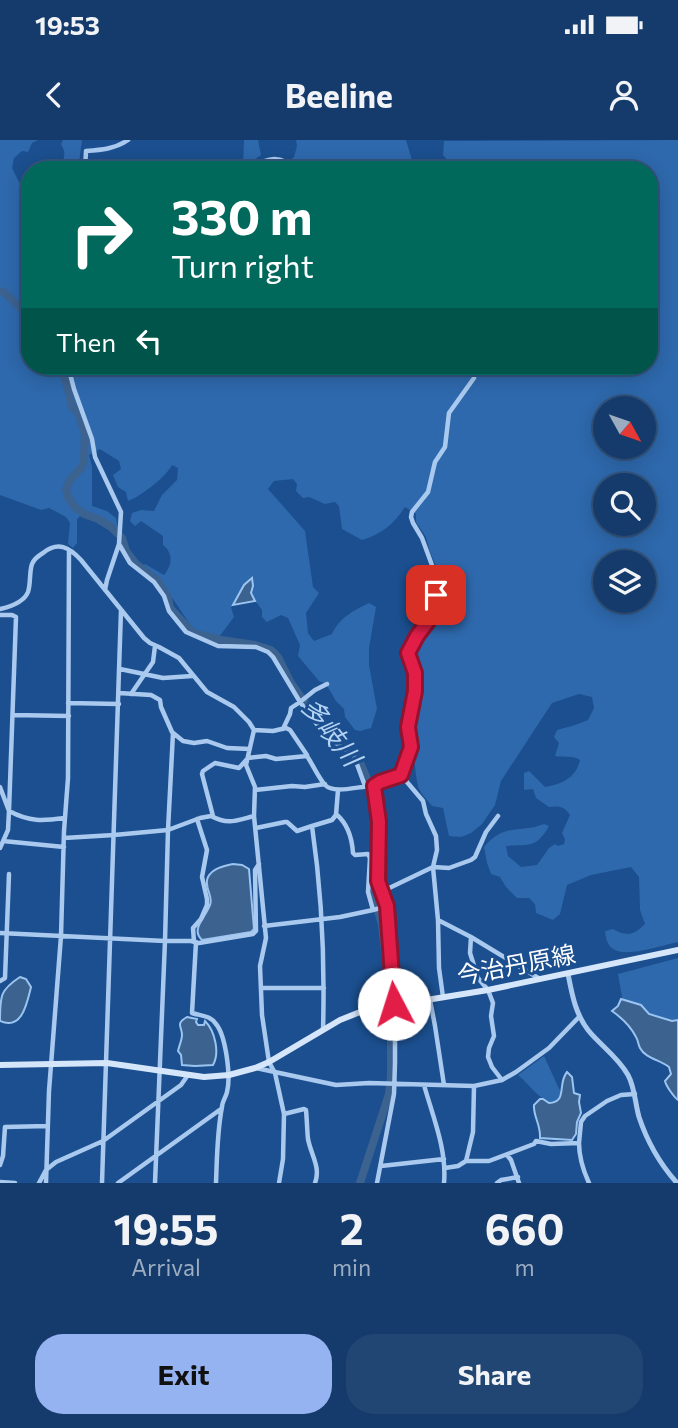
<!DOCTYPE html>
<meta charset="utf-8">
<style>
body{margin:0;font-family:Commissioner,"Noto Sans JP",sans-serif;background:#214673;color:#f1f3f6;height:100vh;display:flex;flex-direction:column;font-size:26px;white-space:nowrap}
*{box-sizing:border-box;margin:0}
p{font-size:23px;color:#9dadc1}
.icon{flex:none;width:38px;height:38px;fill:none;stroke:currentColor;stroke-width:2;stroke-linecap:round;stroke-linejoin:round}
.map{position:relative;height:1043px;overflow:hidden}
.details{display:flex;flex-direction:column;background:#143b6b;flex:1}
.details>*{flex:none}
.guide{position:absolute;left:21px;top:21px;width:637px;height:214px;border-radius:28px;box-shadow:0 4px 18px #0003,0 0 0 2px #33557e;background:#00695c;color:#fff;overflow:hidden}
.needle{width:46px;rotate:130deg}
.fabs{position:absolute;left:593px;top:256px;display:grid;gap:14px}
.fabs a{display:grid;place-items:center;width:63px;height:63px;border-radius:50%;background:#143b6b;box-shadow:0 4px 18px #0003,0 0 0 2px #33557e;font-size:35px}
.pin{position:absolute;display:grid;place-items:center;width:60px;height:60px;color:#fff;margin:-30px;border-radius:14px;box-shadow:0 4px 10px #0006}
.me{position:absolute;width:77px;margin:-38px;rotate:355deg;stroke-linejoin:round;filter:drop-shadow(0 0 5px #0008)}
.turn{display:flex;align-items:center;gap:24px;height:147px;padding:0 35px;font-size:32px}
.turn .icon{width:91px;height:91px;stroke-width:2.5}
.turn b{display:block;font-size:49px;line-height:60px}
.then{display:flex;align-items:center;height:66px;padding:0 35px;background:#0003;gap:14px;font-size:26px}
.eta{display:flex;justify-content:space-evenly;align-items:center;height:119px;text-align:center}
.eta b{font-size:42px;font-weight:700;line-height:49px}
.cta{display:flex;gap:14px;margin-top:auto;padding:14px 35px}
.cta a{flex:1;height:80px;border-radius:28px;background:#95b2f1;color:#111;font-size:28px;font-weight:700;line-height:80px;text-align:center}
.cta a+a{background:#214673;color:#f1f3f6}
.status{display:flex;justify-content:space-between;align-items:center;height:49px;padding:0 35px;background:#143b6b;direction:ltr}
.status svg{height:19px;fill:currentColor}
header{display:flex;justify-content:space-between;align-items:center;height:91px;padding:0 35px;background:#143b6b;font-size:32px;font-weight:700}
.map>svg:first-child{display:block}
.green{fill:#2e69ad;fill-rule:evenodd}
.water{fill:#3c6290;stroke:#9cc4f0;stroke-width:2}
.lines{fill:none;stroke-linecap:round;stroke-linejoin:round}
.river{stroke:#3c6290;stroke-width:8}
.minor{stroke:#a9c9ee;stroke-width:4.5}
.tertiary{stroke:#a9c9ee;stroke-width:5}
.secondary{stroke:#d6e6fa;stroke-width:6}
.route-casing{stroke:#92132f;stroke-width:18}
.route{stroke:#e11d48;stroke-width:12}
.labels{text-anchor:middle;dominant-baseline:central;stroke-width:6;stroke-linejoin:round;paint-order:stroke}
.street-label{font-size:24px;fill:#fff;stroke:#1b4f8f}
.water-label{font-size:26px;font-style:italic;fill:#b5d3f5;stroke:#1b4f8f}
</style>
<div class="status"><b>19:53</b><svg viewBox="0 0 49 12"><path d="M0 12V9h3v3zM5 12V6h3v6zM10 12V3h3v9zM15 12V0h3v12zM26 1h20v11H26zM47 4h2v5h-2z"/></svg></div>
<header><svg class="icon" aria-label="back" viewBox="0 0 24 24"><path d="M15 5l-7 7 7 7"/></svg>Beeline<svg class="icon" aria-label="person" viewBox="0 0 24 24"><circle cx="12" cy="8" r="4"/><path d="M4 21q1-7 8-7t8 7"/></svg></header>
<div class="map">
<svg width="678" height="1043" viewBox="0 0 678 1043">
<rect width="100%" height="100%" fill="#1b4f8f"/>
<path class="green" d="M 0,0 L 38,0 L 32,3 L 28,12 L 22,11 L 14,18 L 12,28 L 30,64 L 30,226 L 649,226 L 649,30 L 460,30 L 451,24 L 443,15 L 444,1 L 678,0 L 678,802 C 664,805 628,817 615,810 C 607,806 606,799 605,791 L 613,789 C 627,797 634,795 645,784 L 640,770 L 639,737 L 631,727 L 591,735 L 567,745 L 560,774 L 553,780 L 536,773 L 535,764 L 529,758 L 517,758 L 506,747 L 500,737 L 491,734 L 487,723 L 484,707 C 505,682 518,694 544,684 L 549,686 C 536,709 529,704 506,706 L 508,716 L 521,727 L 537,725 L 549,708 L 555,704 L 558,706 L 564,704 L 565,699 L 562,693 L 570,675 C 564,666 559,666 549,667 L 536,658 L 533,649 L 524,650 L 524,633 L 529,631 L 545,647 C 562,644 576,638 580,620 C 573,615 564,618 555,616 L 559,603 L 554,597 L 557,590 L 575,585 L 588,580 L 594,568 L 592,557 L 579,554 L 552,563 L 501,641 L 495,665 L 482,684 L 471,693 L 461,697 L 449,696 L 443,668 L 432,666 C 428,661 422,655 419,649 C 415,639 411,588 413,578 C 417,549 423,544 412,514 L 427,485 L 438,473 L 439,458 L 443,451 L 441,437 L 430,412 L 426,397 L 416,382 L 416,374 L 405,367 C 395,383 381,395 362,400 L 342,389 L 339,366 L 335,362 L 325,364 L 309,357 L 303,358 L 296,351 L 297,344 L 293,339 L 274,341 L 268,349 L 305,391 L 313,447 L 319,453 L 306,473 L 308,493 L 314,501 L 332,494 C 340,477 353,471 369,463 L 376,467 L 369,508 L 369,525 L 377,569 L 371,588 L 360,591 L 355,590 L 345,577 L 344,569 L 336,561 L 326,544 L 319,541 L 298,516 L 300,505 L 288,478 L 281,475 L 267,482 L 262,477 L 262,470 L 257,463 L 250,459 L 236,463 L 231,467 L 234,477 L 219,497 L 195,492 L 161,441 L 142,428 L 145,424 L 164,435 C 172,425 174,414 163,405 L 163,396 L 141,381 L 135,386 L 130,381 L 132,373 L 141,370 L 154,371 L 162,355 L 177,340 L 178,328 L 172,325 C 167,336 140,357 128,361 L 126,352 L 118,347 L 113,335 L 121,329 L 119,321 L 100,309 L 89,315 L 92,327 L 92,366 L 107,371 L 116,378 L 118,388 L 116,390 L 106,381 L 86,371 L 77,379 L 77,403 L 73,408 L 68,404 L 70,383 L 66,377 L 49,368 L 41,370 L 0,355 ZM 606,268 L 644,268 L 644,306 L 606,306 ZM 606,345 L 644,345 L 644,383 L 606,383 ZM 606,422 L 644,422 L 644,460 L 606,460 Z
M 63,0 L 82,0 L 78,30 L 61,30 C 62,18 68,16 61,4 Z
M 244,0 L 258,0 L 261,15 L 243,27 Z
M 296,0 L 406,0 L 414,27 L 417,30 L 288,30 L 289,21 L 294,17 L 297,6 Z
M 678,818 L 678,885 L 675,886 L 623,863 L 618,834 Z
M 544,916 L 561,953 L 561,958 L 554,964 C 539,960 530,945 518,935 Z"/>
<path class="water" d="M 252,438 L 253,446 L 251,453 L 255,461 L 233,465 L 244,445 Z
M 233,724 L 242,725 L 249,729 L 254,789 L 251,792 L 202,800 C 190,789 206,777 210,765 C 214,756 203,747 208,737 C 213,728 224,726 233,724 Z
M 20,837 L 26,839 L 31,847 C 27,863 22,891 0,881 C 0,856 0,850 20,837 Z
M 621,859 L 641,865 L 649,874 L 672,881 L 678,880 L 678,960 C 674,957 666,946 665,941 L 671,934 L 669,927 C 660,920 645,918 640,908 C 638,904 638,900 636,897 C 630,885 622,878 612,871 L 618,866 Z
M 187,877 L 197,879 L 196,882 L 198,885 L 204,885 L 205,881 C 215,891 220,913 213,925 L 195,926 L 182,925 L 181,915 L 178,911 C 179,906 182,900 182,895 C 182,886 175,884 187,877 Z
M 567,932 L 572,937 L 574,953 L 580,955 L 579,962 L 581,973 L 577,982 L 576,994 L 572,1000 L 540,998 C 541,985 533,976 534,965 L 540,959 L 543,959 L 549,963 C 568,962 557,944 567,932 Z"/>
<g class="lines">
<path class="river" d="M 0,151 L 5,153 L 30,177
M 56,226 L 65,238 L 72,266 L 79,274 L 85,294 L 84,320 L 82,327 L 70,340 L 66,349 L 68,357 L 75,367 L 84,374 L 98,379 L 111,387 L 122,398 L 126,411 L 136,424 L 158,441 L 168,458 L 170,468 L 193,493 L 221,500 L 255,505 L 271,510 L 278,517 L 291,543 L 326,592 L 356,613 L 368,641 L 375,684 L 372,751 L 382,784 L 391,867 L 391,936 L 389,954 L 360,1043"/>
<path class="minor" d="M 85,30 L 86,11 C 101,10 115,9 128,0
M 248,30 C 265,18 280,13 296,30
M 68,226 L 74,249 L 92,299 L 95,317 L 121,372 L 119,404 L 107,440 L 105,450
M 119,404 L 130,423 L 154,442 L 164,456 L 169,471 L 186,492 L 218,506 L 256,507 L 268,512 L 273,517 L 300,562 L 315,550 L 327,544
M 0,469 C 9,467 24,462 28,452 C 31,443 29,433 32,424 C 34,419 38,416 43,413 C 58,401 69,407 81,420 L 144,498 L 150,503 L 159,507 L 179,518 L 207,552 L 234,567 L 249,582 L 254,590 L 246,625 L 255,647 L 254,676 L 266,798 L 260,826 L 262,875 L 269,922 L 275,933 L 284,974 L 283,1019 L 279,1043
M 0,475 L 12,475 L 16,477 L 9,671 L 8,690 L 0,708
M 120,529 L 163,538 L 192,536
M 119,553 L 151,555 L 160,560 L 161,567 L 172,592 L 183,601 L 194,603 L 207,601 L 227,608 L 250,609
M 131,554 L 153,522 L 155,506
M 68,563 L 119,564
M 13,575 L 69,576
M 283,589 L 290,574 L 291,568 L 300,562 L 325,595 L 354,616 L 365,646
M 254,590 L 273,591 L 286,588 L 290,590 L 307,615
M 401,635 L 423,661 L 426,674 L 436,696 L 437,710 L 433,727 L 438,780 L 439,828 L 443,857
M 375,646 L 379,682 L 378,741 L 387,766 L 395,864 L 395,923 L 394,954 L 377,1043
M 0,647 L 9,671 C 30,682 42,681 65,678
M 255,650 L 292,646 L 305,647 L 325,644
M 336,674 C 348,684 352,697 353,713 L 355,715 L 368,714 L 370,718 L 368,752 L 373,770 L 387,766
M 213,676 L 202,634 L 203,631 L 215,623 L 239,628 L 248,618 L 266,616 L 276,619 L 307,616 C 313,625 318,637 325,645 C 335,655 361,645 375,646 L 380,642 L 401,635 L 411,607 L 408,587 L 415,551 L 415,533 L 408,512 L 417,496 L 435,472 L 437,455 L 440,447 L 422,398 L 413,383 L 411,377 L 412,372 L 428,352 L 435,322 L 445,307 L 449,273 L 474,238 L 474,226
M 312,686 L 332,680 L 336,675 L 338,650
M 256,688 L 285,682 L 287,682 L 297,691 L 312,686 C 322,754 325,820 323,890
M 64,698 L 114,695 L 168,690 L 200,678 L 211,676 C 228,685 235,681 254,676
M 3,701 L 64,707
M 381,752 L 433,727 L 449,728 L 471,720 L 475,717 L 486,692 L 498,676
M 438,780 L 471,797 L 540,839
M 264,786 L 340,777 L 373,770
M 0,793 L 165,801 L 191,801 L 199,803 L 253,794 L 256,791 L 255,730 L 259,724
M 471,797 L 470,813 L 478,838 L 488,850 L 493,863 L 491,876 L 494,896 L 489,908 L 488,917 L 492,927 L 502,940
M 194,802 L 193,788 L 201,779 L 207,765 L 207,759 L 202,737 L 207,710 L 197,679
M 196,802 L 192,873 C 201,876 210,875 216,884 C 226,896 231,937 227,952 C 226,957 222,962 222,967 C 217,992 217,1018 216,1043
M 0,841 L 5,838 L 9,734
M 261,848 L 324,848
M 430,860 L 435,886 L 444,945
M 256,928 L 336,945 L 369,943 L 474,946 L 502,940 L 516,932 L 549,908 L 579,877
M 424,945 C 433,977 447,1010 444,1043
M 284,974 L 304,969 L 306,970 C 307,980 307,990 308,999 C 311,1015 321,1027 315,1043
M 579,1003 C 579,1018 583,1030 589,1043
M 507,1015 L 511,1020 L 519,1043
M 466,1021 L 473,992 L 474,946
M 0,1025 L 3,1016 L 5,987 L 47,986
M 381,1026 L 444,1019
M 445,1028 L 458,1026 L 466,1021 L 489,1021 L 534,1004 L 536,1001 L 551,1004 L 579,1003 L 581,982 L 585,976 L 607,961 L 621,955 L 635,954
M 0,1042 L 15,1043
M 39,1043 L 46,1030 L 56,1022 L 103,1001 L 181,945 L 188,935
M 46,1043 L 49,951 L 61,796 L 64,691 L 68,638 L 69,410
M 102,1043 L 121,470
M 118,1043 L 221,969
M 155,1043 L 165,801 L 168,690 L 173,593
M 497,1043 L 501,1040 L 518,1037"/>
<path class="tertiary" d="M 568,834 C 572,854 575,873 588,890 C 600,905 618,917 628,935 C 635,948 635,963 639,977 C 647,1001 660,1024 677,1043"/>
<path class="secondary" d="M 0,925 L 107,923 L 204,937 L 229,935 L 255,928 L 269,922 L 340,880 L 365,870 L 488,850 L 678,810"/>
</g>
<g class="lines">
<defs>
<path id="route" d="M 394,864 L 387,766 L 378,741 L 379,682 L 374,646 L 380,642 L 401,635 L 411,607 L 408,587 L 415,551 L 415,533 L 408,513 L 417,496 L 435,472 L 436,455"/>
</defs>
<use href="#route" class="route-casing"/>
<use href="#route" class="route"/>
</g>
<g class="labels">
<g class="street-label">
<text transform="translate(516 824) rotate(-11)">今治丹原線</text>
</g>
<g class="water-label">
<text transform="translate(332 591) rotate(52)">多岐川</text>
</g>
</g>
</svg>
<div class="fabs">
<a><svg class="needle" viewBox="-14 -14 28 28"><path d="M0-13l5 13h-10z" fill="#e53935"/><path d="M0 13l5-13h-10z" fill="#9dadc1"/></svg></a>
<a><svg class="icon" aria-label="search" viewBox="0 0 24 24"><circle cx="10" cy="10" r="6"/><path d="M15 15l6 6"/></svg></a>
<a><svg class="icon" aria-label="layers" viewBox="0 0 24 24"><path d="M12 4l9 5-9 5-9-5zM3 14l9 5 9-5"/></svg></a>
</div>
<div class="pin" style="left:436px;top:455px;background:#d93025"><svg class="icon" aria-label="arrive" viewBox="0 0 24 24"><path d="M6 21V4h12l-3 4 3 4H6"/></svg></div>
<svg class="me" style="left:394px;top:864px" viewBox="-20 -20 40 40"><circle r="19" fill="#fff"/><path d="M0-13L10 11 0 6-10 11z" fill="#e11d48"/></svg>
<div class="guide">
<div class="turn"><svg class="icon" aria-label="right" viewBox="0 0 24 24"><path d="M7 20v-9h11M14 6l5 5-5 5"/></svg><div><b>330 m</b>Turn right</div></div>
<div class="then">Then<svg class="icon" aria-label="left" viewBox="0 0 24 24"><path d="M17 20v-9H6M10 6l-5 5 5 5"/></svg></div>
</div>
</div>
<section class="details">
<div class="eta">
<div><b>19:55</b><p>Arrival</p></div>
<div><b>2</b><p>min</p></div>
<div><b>660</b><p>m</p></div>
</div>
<div class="cta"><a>Exit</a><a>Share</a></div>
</section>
